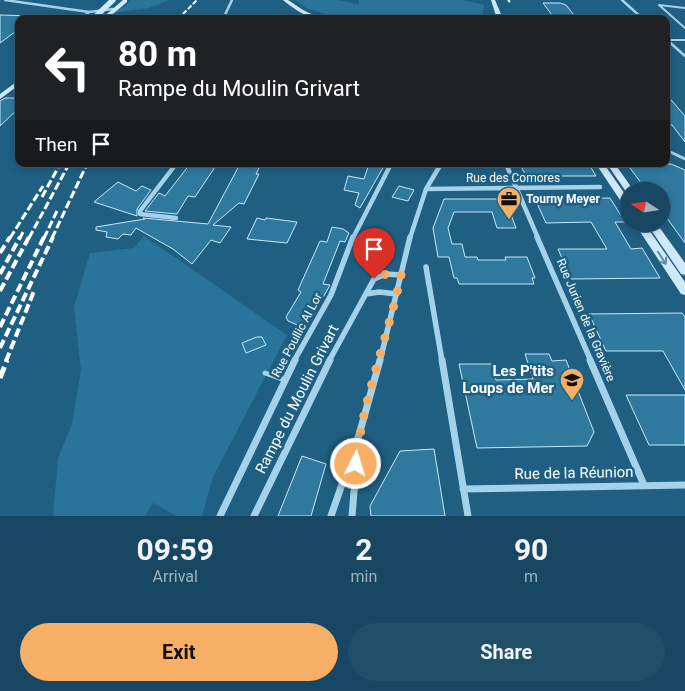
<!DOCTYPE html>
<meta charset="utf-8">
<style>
body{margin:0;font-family:Roboto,sans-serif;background:#204e68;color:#f1f3f6;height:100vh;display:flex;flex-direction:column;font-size:19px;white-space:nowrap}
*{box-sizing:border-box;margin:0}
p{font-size:16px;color:#9eb2be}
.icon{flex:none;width:28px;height:28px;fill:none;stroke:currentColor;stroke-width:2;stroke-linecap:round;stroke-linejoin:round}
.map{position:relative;height:516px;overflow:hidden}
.details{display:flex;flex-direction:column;background:#174762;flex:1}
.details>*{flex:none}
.guide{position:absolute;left:15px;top:15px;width:655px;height:152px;border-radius:10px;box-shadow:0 2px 8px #0003,0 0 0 1px #365f77;background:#202124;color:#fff;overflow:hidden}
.needle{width:32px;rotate:282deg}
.controls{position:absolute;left:620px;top:182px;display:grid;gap:10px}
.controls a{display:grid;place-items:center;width:50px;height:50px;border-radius:50%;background:#174762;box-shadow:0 2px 8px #0003,0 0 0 1px #365f77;font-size:25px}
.pin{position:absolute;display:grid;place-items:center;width:42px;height:42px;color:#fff;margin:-51px -21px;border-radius:50% 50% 50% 0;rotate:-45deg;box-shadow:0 0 5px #0007}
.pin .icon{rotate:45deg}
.me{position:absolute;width:55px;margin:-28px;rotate:5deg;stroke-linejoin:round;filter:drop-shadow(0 0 4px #0008)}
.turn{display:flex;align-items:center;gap:18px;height:105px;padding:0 20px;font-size:22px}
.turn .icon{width:65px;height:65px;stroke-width:2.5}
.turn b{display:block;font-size:35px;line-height:42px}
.then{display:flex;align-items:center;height:48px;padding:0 20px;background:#0003;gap:10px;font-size:19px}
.eta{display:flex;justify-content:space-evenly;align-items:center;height:85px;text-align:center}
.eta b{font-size:30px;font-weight:700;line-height:35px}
.primary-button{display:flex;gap:10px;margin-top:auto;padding:10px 20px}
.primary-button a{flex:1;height:58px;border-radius:30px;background:#f7ae65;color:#111;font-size:20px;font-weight:700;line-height:58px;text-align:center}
.primary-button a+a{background:#204e68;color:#f1f3f6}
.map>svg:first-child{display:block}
.green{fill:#29749a}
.building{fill:#2f799f;stroke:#c9e8f7}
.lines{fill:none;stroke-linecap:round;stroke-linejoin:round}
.lane-far2{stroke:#a5d2e9;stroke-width:2}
.lane-far1{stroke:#a5d2e9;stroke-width:3}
.lane{stroke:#a5d2e9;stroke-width:5}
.street-far3{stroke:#a5d2e9;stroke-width:2.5}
.street-far2{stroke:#a5d2e9;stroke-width:4.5}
.street-far1{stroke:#a5d2e9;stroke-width:5.5}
.street{stroke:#a5d2e9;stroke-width:7}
.secondary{fill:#d0e9f7;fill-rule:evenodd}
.rail-far3{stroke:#fff;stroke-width:2;stroke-dasharray:5 2;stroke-linecap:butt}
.rail-far2{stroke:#fff;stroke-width:3;stroke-dasharray:8 3;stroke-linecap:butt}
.rail-far1{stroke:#fff;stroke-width:4;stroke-dasharray:9 4;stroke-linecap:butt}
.rail{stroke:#fff;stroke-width:5;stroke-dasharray:12 5;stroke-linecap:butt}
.secondary-bridge{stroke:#d0e9f7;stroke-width:5.5}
.oneway{stroke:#5d8fab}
.route{stroke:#f7ae65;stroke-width:9;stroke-dasharray:0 16.2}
.labels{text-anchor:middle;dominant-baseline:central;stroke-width:5;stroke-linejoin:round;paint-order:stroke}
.street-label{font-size:12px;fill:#fff;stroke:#1f5f82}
.poi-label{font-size:12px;font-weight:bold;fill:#fff;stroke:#1f5f82;text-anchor:start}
.near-poi-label{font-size:15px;font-weight:bold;fill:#fff;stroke:#1f5f82;text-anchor:end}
.near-street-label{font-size:15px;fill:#fff;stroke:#1f5f82}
</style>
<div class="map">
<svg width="685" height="516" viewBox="0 0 685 516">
<rect width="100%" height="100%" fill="#1f5f82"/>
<path class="green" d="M 131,0 L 169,0 L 149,8 L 112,13 L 125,6 Z
M 295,0 L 339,0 L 359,5 L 359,0 L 463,0 L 484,5 L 482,19 L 342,19 L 308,9 Z
M 144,236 L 287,335 L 213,477 L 202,516 L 177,516 L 153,503 L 145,516 L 53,516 L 58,458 L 72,424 L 81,370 L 74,307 L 90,253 L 134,248 Z"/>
<path class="building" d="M 543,3 L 560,3 L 566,5 L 577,19 L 555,19 Z
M 0,15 L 35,16 L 32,19 L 19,19 L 19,29 L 0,43 Z
M 666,94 L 685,116 L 685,142 L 672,125 L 666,124 Z
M 5,98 L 19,98 L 19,108 L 0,126 L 0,101 Z
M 190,164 L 217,164 L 195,197 L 188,196 L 177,214 L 145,211 L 159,193 L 165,196 Z
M 240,164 L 261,164 L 256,174 L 259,174 L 244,204 L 239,203 L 213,225 L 231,227 L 220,243 L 211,240 L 192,264 L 173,249 L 136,228 L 131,235 L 123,234 L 118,239 L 106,237 L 107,232 L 96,230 L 96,227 L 145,219 L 143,218 L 208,224 Z
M 369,164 L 384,166 L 360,208 L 355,205 L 359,193 L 344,190 L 348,176 L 364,179 Z
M 520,164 L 589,164 L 596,176 L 526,176 Z
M 627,164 L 671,164 L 685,170 L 685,243 L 661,210 L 661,191 L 647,191 Z
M 118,182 L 136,191 L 142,186 L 151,190 L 137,209 L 137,216 L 94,202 Z
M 399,186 L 414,190 L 408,201 L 392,197 Z
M 610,198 L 625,222 L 615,222 L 631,249 L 642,248 L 660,278 L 571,279 L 558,249 L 607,249 L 591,222 L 546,223 L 535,199 Z
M 444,199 L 505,199 L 516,228 L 497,228 L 492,212 L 454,212 L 448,228 L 452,244 L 462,244 L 465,257 L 477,257 L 478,260 L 506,260 L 505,257 L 527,257 L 535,278 L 532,278 L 534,284 L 459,284 L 457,278 L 454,278 L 449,257 L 438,257 L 433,228 Z
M 257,218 L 265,220 L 266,218 L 297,222 L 287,243 L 247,239 Z
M 332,227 L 343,229 L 349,233 L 345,242 L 340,241 L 323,284 L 330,285 L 320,303 L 317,302 L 302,327 L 288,321 L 286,317 L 301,292 L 298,290 L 320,241 L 327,242 Z
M 682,313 L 685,317 L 685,390 L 663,351 L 606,351 L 589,314 Z
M 257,337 L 262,337 L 266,345 L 246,353 L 242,343 Z
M 525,354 L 549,354 L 552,361 L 566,360 L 594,432 L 587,446 L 477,448 L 459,364 L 492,364 L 496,380 L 533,379 Z
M 626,395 L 685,395 L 685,445 L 649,445 Z
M 434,449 L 445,516 L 371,516 L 370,506 L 400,451 Z
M 302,456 L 326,464 L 311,516 L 278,516 Z"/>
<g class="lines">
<path class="lane-far2" d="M 685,8 L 659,5 L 685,28
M 667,40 L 685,40"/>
<path class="lane-far1" d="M 666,150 L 685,159"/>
<path class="lane" d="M 265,373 L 285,380"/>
<path class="street-far3" d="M 5,0 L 89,12 L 113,9
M 622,0 L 643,19
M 81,19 L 89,12
M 223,19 L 232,0
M 666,39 L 685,56"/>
<path class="street-far2" d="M 176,164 L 140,211 L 140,214 L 176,218
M 506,164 L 538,238
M 426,189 L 600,187
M 353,238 L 391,164
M 410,238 L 426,189 L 441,164"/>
<path class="street-far1" d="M 537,237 L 591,361
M 426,267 L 442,361
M 366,294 L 379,292 L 397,294
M 294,361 L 331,295 L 353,237
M 329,361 L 374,279 L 386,274 L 401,275
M 380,361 L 410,237"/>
<path class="street" d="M 442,360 L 468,516
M 590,360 L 644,485
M 463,489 L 685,485
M 220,516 L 295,360
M 254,516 L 330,360
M 331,516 L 359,435 L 380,360
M 352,516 L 358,443"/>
<path class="secondary" d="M 123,0 L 127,0 L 127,2 L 107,19 L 101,19 Z
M 283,0 L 288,0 L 303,10 L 322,19 C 308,19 294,9 283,0 Z
M 491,0 L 495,0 L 503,19 L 497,19 Z
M 19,80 L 19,85 L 0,99 L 0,94 Z
M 596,164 L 604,164 L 629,200 L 629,210 L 626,209 Z
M 607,164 L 615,164 L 634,191 L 629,191 L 629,194 L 627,193 Z
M 635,224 L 645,224 L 685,282 L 685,295 L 681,294 Z
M 647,224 L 657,224 L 685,263 L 685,275 L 681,274 Z"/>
<path class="rail-far3" d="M 508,0 L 510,2
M 178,19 L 197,0"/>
<path class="rail-far2" d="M 42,197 L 60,164
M 10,238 L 43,186
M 20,238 L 23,232
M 29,238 L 69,164
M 44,238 L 57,211
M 52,238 L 87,164"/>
<path class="rail-far1" d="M 0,253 L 10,237
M 0,274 L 20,237
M 0,291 L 29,237
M 0,327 L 44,237
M 0,348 L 53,237
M 6,361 L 34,291"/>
<path class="rail" d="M 0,378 L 7,360"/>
<path class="secondary-bridge" d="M 93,19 L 113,0"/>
</g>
<defs><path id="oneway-shaft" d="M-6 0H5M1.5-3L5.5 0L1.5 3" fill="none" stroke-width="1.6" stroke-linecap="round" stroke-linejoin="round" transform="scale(1.25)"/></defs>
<use class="oneway" href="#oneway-shaft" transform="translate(662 258) rotate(57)"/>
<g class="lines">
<path class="route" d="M 356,464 C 362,400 388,338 401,275 L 386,274 L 374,279"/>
</g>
<defs>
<symbol id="office-pin" viewBox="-11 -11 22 30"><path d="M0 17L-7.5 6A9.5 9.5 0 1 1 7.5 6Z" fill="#f7ae65" stroke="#1f5f82"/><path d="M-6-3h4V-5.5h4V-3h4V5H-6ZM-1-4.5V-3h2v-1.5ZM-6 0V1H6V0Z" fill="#111"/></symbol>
<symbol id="school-pin" viewBox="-11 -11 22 30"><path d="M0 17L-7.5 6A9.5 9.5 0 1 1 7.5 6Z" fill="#f7ae65" stroke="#1f5f82"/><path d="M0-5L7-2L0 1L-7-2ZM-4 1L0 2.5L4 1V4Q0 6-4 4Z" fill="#111"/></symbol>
</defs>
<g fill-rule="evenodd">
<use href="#office-pin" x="495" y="185" width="28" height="38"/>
<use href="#school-pin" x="558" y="366" width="28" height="38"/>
</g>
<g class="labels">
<g class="street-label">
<text x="513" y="178">Rue des Comores</text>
<text transform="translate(586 320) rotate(67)">Rue Jurien de la Gravière</text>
<text transform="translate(297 335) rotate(-62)">Rue Poullic Al Lor</text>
</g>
<g class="poi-label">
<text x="526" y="199">Tourny Meyer</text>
</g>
<g class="near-poi-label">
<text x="554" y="371">Les P'tits<tspan x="554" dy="17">Loups de Mer</tspan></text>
</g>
<g class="near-street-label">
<text transform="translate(297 399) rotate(-63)">Rampe du Moulin Grivart</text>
<text transform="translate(574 473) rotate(-1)">Rue de la Réunion</text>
</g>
</g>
</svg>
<div class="controls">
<a><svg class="needle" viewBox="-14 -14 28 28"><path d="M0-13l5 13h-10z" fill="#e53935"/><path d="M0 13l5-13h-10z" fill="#9eb2be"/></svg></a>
</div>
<div class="pin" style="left:374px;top:279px;background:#d93025"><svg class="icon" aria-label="arrive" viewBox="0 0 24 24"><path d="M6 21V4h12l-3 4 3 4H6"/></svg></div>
<svg class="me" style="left:356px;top:464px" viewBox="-20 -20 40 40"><circle r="17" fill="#f7ae65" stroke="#fff" stroke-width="3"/><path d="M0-11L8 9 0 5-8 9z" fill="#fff"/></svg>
<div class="guide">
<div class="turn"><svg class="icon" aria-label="left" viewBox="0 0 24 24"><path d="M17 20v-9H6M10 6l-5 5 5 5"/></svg><div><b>80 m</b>Rampe du Moulin Grivart</div></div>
<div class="then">Then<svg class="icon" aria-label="arrive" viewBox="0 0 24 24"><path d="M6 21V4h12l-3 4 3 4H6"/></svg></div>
</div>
</div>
<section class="details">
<div class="eta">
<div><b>09:59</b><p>Arrival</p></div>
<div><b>2</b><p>min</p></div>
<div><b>90</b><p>m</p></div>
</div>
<div class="primary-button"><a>Exit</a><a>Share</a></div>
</section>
